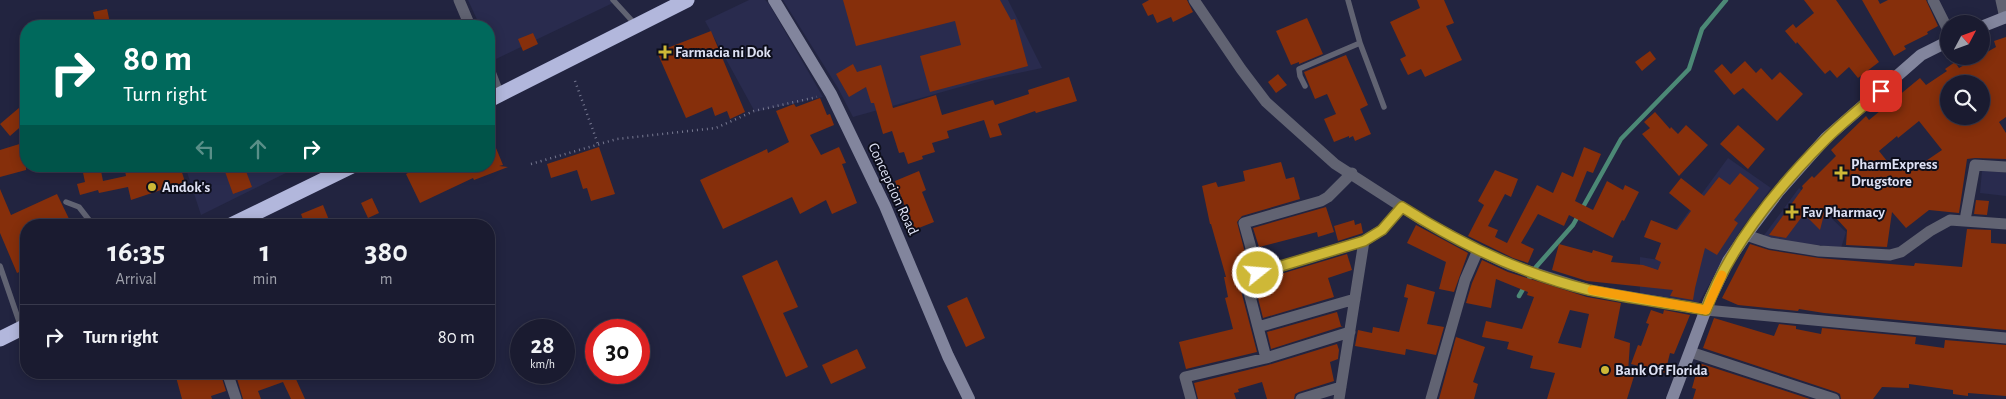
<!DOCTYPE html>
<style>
body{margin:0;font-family:"Alegreya Sans",sans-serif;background:#232438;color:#f1f3f6;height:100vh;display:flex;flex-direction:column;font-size:19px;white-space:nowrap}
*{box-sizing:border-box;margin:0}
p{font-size:16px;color:#9fa1ab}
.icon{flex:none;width:28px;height:28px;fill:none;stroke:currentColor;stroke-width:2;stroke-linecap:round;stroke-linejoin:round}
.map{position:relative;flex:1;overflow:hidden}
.side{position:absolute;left:20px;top:219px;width:475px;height:160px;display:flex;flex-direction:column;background:#1a1b30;border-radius:20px;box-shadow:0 2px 12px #0003,0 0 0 1px #38394c}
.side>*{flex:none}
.top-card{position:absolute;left:20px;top:20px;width:475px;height:152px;border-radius:20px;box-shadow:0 2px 12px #0003,0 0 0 1px #38394c;background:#00695c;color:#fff;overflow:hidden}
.needle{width:32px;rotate:49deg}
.controls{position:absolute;left:1940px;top:15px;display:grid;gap:10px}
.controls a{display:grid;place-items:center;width:50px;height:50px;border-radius:50%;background:#1a1b30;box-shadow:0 2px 12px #0003,0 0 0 1px #38394c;font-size:25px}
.speed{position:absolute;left:510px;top:319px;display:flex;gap:10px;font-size:25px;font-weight:700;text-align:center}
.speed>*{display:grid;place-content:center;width:65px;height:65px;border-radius:50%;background:#1a1b30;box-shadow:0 2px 12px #0003,0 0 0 1px #38394c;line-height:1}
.speed small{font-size:12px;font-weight:400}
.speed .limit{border:8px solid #d22;background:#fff;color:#111}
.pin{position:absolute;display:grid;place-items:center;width:42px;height:42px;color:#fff;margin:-21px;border-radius:10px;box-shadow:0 2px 8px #0006}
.me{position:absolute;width:55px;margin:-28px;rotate:73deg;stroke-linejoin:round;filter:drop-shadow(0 0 4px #0008)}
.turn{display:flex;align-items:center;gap:18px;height:105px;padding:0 20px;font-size:22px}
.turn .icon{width:65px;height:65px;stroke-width:2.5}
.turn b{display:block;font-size:35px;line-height:42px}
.lanes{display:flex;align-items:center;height:48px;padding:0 20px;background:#0003;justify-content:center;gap:25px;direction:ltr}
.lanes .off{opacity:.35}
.eta{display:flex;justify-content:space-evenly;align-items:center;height:85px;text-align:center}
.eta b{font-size:30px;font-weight:700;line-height:35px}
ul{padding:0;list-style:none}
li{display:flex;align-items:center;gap:15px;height:65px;padding:0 20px;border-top:1px solid #38394c}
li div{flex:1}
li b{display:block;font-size:19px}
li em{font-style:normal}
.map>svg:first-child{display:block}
.built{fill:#292b4e}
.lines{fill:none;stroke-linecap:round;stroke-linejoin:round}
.stream{stroke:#4c8976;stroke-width:4.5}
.building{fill:#862f0b;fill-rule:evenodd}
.path{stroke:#777991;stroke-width:2.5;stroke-dasharray:1 4;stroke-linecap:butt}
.lane{stroke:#616372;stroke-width:5.5}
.street{stroke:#616372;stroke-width:11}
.secondary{stroke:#82859d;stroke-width:12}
.highway{stroke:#b2b7dc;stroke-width:15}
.route-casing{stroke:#867824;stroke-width:12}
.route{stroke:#ceb837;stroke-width:9}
.slow{stroke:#f59e0b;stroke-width:9}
.poi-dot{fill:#ceb837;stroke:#0d0e1b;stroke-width:2}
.labels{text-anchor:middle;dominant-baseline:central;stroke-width:4;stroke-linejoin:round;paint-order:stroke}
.poi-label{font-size:15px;font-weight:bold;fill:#dee1f4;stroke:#0d0e1b;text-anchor:start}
.street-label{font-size:15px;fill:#dee1f4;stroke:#0d0e1b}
</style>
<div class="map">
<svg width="2006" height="399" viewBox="0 0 2006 399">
<rect width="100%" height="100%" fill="#222440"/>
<path class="built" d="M 468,0 L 619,0 L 494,60 L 489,47 L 489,26 L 480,26 Z
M 749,0 L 765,0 L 769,4 L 823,97 L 755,112 L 705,21 Z
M 783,0 L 1008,0 L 1042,68 L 985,80 L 853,117 L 838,88 Z
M 1728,158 L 1771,188 L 1740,231 L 1698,304 L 1640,295 L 1640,257 L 1672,262 L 1673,233 Z
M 185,166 L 298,166 L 298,167 L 201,215 Z
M 1982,170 L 2006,173 L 2006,196 L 1980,193 Z
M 1799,188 L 1846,232 L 1841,248 L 1762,238 Z"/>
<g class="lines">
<path class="stream" d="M 1519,296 L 1536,267 L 1573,225 L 1621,139 L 1689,69 L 1702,29 L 1726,0"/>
</g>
<path class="building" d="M 843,0 L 1000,0 L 1011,20 L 1015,19 L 1028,66 L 930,92 L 920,56 L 961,45 L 955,21 L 856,46 Z
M 1149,0 L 1187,0 L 1193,12 L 1173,22 L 1171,17 L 1157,23 L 1153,14 L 1148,16 L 1142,4 Z
M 1417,0 L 1444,0 L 1454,23 L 1446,26 L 1462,60 L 1425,77 L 1421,69 L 1408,75 L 1400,59 L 1406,56 L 1390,22 L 1420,8 Z
M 1804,0 L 1836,0 L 1879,62 L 1858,78 L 1849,67 L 1837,78 L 1830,70 L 1825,74 L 1797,42 L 1796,44 L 1785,31 L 1793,24 L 1796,28 L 1814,13 Z
M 1862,0 L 1878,0 L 1880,4 L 1888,0 L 1926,0 L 1938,26 L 1927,32 L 1928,34 L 1904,46 L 1906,49 L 1894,56 Z
M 107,9 L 110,23 L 96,25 L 93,12 Z
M 1307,18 L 1323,54 L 1299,64 L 1299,62 L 1291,65 L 1276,31 Z
M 711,31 L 745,112 L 730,119 L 727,111 L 715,116 L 712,107 L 686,118 L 657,52 Z
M 533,33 L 538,44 L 523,51 L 518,39 Z
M 2006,37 L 2006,117 L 1999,122 L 2006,133 L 2006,159 L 1975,158 L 1967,159 L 1959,213 L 1929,210 L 1906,228 L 1892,212 L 1887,247 L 1846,245 L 1847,230 L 1826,207 L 1820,230 L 1804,214 L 1786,238 L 1769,235 L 1803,188 L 1802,186 L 1812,176 L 1814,178 L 1836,156 L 1831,150 L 1866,116 L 1869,120 L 1920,78 L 1926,85 L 1947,71 L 1945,69 L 1955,62 L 1959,68 L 1996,47 L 1994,41 ZM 1949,84 L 1981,84 L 1981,116 L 1949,116 ZM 1919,121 L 1942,150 L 1911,171 L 1907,164 L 1895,171 L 1879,151 L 1897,136 L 1898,138 Z
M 1650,51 L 1656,59 L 1642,71 L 1635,62 Z
M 1346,55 L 1368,105 L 1360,109 L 1371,134 L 1355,141 L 1353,136 L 1349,138 L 1349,136 L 1334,142 L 1324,119 L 1336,114 L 1327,94 L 1315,99 L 1304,72 Z
M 1745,61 L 1756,73 L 1761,68 L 1772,80 L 1780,72 L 1803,94 L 1777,121 L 1743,88 L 1734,95 L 1714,71 L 1722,64 L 1731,74 Z
M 853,64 L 857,72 L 881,65 L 893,108 L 936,95 L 942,115 L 993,100 L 995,105 L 1029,94 L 1028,90 L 1069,77 L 1077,101 L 1036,113 L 1035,111 L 998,124 L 1002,135 L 990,138 L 984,120 L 947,131 L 949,138 L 932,143 L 935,152 L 922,156 L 923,159 L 908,164 L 904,152 L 899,153 L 892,131 L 883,134 L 874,103 L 871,103 L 866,87 L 849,97 L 836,74 Z
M 1278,74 L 1287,85 L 1276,93 L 1268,82 Z
M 820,98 L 827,115 L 830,114 L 834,125 L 810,135 L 821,155 L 839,147 L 846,163 L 842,164 L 857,203 L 832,214 L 826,200 L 800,214 L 792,197 L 723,229 L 700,180 L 767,149 L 768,153 L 789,142 L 776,111 L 794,104 L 796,107 Z
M 26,102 L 26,122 L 10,136 L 0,124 Z
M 1655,112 L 1670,129 L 1671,127 L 1678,134 L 1686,125 L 1708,145 L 1679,176 L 1642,134 L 1650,128 L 1644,122 Z
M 1738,125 L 1765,149 L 1748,169 L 1720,144 Z
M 489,131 L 503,165 L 499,166 L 508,167 L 474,180 L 473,178 L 420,203 L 406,174 L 421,166 L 489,166 Z
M 26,142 L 26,170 L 0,177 L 0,150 Z
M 599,147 L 615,194 L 591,201 L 587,188 L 583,189 L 577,170 L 551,178 L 547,164 Z
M 1584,147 L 1601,154 L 1593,173 L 1587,171 L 1575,201 L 1593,210 L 1607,181 L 1623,190 L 1625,185 L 1639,192 L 1624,221 L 1622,220 L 1613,238 L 1569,215 L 1564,226 L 1538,214 L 1521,243 L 1534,249 L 1528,263 L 1513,258 L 1468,236 L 1484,205 L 1478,201 L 1495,170 L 1518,179 L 1511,197 L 1505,194 L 1488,226 L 1498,230 L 1495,237 L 1507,243 L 1537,185 L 1553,193 L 1562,172 L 1573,177 Z
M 1281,162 L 1286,179 L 1294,177 L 1300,199 L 1242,216 L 1237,222 L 1249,268 L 1240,272 L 1238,279 L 1257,352 L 1186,369 L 1179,342 L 1233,329 L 1225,298 L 1228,297 L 1224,277 L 1226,277 L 1211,224 L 1210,224 L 1202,186 L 1216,182 L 1218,187 L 1245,181 L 1243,171 Z
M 93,166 L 100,166 L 103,181 L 126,176 L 124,166 L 180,166 L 185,182 L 131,200 L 128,187 L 99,193 L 98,190 L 80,195 L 77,184 L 85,182 L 82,168 Z
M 223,166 L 244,166 L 252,187 L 233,194 Z
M 919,171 L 926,190 L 922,192 L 934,222 L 911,231 L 906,220 L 910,219 L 895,181 Z
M 1740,173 L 1759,188 L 1734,220 L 1738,223 L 1717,255 L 1705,248 L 1695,288 L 1693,300 L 1670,296 L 1673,290 L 1587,281 L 1552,270 L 1559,244 L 1592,253 L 1593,250 L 1613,256 L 1611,262 L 1643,265 L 1658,270 L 1661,262 L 1655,259 L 1661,243 L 1644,237 L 1651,220 L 1677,230 L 1691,211 L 1669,193 L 1681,178 L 1704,196 L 1719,177 L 1730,185 Z
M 0,189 L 11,215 L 57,194 L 72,225 L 26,225 L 26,269 L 17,273 L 0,233 Z
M 372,198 L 379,213 L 368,218 L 361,203 Z
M 1976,200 L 1989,201 L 1987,215 L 1974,214 Z
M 323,205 L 331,225 L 305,225 L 301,214 Z
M 1326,207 L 1334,232 L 1318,237 L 1317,232 L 1259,247 L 1253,228 Z
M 1354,220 L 1355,225 L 1361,223 L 1363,233 L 1338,241 L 1334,226 Z
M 1416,225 L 1468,253 L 1454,292 L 1439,289 L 1446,262 L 1407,243 Z
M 1967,229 L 1991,230 L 1991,243 L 2006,244 L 2006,330 L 1824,313 L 1799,309 L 1798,311 L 1738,305 L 1722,298 L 1750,244 L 1769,250 L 1819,258 L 1914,266 L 1915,263 L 1962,267 Z
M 1347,254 L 1352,270 L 1328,278 L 1334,297 L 1263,318 L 1254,282 Z
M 777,260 L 798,307 L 783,313 L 808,367 L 786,377 L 742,276 Z
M 1482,260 L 1508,272 L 1587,297 L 1621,303 L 1614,338 L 1630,343 L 1628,372 L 1635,373 L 1627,399 L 1547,399 L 1555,373 L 1530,368 L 1533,356 L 1507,349 L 1509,342 L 1482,337 L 1486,321 L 1522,329 L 1534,297 L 1527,295 L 1528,292 L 1496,279 L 1491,308 L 1466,303 L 1472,283 ZM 1570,310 L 1589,314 L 1581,348 L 1558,343 Z
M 1407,284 L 1435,292 L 1427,324 L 1444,327 L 1436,355 L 1406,349 L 1405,355 L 1355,346 L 1358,330 L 1372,333 L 1373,327 L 1399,332 L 1408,298 L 1404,297 Z
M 967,297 L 985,338 L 966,347 L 947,306 Z
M 1651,310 L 1663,314 L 1664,310 L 1690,315 L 1674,354 L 1670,353 L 1665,373 L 1631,364 L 1638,345 L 1641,346 L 1649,324 L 1646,323 Z
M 1337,312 L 1341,326 L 1343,326 L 1271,349 L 1267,332 Z
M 1714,318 L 1774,336 L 1779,324 L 1796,326 L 1796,329 L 1821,334 L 1822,328 L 1916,337 L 1915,344 L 1944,348 L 1945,340 L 2006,345 L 2006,396 L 1968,393 L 1968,396 L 1953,394 L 1953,390 L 1909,384 L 1909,388 L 1882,387 L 1873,399 L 1841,399 L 1840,394 L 1836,392 L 1703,348 Z
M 1456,337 L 1485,347 L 1473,382 L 1478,384 L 1474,399 L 1439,399 Z
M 1337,344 L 1339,350 L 1338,359 L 1330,362 L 1334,381 L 1299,392 L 1295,394 L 1294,399 L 1267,399 L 1262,382 L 1238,389 L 1239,392 L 1234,393 L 1236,399 L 1198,399 L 1194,383 L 1268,365 Z
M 857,349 L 866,368 L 831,384 L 822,365 Z
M 1699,363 L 1810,399 L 1693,399 L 1696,389 L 1692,388 Z
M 193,372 L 220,372 L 226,391 L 211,396 L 212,399 L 182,399 L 176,377 Z
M 235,372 L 304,372 L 295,377 L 305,399 L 291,399 L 283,382 L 258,391 L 261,399 L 243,399 Z"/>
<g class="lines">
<path class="path" d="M 575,81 L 598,144
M 531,164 L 617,139 L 716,128 L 754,111 L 817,97"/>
<path class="lane" d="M 613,0 L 635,24
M 1360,43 L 1384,107
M 1305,86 L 1300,76 L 1299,69 L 1360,43 L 1348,0
M 66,202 L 79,207 L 93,225
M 0,266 L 21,327"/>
<path class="street" d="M 459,0 L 470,26
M 1194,0 L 1241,69 L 1266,102 L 1335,164 L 1422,220 L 1478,250 L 1510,265 L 1589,290 L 1706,310 L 2006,338
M 1933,0 L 1949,32
M 2001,0 L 2005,18
M 489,69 L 499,95
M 1965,220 L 1975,165 L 2006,167
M 1746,235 L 1770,243 L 1819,251 L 1890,255 L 1901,252 L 1930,231 L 1950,220 L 2006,224
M 1258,273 L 1244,223 L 1321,201 L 1328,197 L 1352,173
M 1258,327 L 1355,299
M 1690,352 L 1834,399
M 1266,358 L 1245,277 L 1364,241 L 1382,230 L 1402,207
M 227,372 L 236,399
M 1191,399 L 1185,377 L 1266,358 L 1350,332
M 1301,399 L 1341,387
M 1339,399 L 1364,241
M 1431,399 L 1465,280 L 1478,250"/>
<path class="secondary" d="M 774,0 L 831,94 L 885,206 L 948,356 L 969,399
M 1981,27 L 2006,17
M 1672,399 L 1709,301 L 1728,261 L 1746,235 L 1779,191 L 1826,138 L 1921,55 L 1949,41"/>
<path class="highway" d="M 489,100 L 687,0
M 231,225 L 352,166
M 0,339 L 26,326"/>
</g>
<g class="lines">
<defs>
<path id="route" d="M 1258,273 L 1364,241 L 1382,230 L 1402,207 C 1460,244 1522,274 1589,290 C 1627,298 1667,303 1706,310 C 1729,247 1779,186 1826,139 C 1843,122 1862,107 1881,91"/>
</defs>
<use href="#route" class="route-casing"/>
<use href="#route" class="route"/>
<path class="slow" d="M 1592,290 L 1706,310 L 1722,275"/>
</g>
<g class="poi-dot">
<path d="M662.5 44.5h5v5h5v5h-5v5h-5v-5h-5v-5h5z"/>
<path d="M1838.5 165.5h5v5h5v5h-5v5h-5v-5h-5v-5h5z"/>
<circle cx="152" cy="187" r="5"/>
<path d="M1789.5 204.5h5v5h5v5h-5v5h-5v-5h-5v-5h5z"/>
<circle cx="1605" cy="370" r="5"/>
</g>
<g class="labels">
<g class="poi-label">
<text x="675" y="52">Farmacia ni Dok</text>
<text x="1851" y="164">PharmExpress<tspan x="1851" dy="17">Drugstore</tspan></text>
<text x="162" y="187">Andok's</text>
<text x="1802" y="212">Fav Pharmacy</text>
<text x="1615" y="370">Bank Of Florida</text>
</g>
<g class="street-label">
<text transform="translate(893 189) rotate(65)">Concepcion Road</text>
</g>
</g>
</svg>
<div class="controls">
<a><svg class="needle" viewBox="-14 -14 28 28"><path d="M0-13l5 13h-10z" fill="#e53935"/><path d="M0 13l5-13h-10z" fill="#9fa1ab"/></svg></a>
<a><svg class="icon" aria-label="search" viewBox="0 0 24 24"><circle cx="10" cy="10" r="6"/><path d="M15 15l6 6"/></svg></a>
</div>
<div class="speed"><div>28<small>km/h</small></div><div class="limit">30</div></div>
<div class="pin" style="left:1881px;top:91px;background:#d93025"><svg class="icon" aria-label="arrive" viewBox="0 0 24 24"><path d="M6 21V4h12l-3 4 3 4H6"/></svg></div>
<svg class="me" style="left:1258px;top:273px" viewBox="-20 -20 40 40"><circle r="17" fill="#ceb837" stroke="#fff" stroke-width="3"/><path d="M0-11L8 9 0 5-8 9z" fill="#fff"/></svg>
<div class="top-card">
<div class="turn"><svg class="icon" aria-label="right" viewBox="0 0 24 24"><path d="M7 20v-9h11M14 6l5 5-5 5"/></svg><div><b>80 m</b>Turn right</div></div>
<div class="lanes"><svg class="icon off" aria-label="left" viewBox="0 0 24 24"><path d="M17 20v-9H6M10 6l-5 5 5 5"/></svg><svg class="icon off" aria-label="ahead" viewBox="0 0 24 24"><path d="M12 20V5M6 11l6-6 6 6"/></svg><svg class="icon" aria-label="right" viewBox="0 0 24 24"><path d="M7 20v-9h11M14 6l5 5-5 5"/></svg></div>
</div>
<section class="side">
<div class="eta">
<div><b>16:35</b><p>Arrival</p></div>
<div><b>1</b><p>min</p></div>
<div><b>380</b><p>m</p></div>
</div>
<ul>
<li><svg class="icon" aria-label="right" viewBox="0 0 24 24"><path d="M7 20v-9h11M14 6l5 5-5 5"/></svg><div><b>Turn right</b></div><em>80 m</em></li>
</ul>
</section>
</div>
